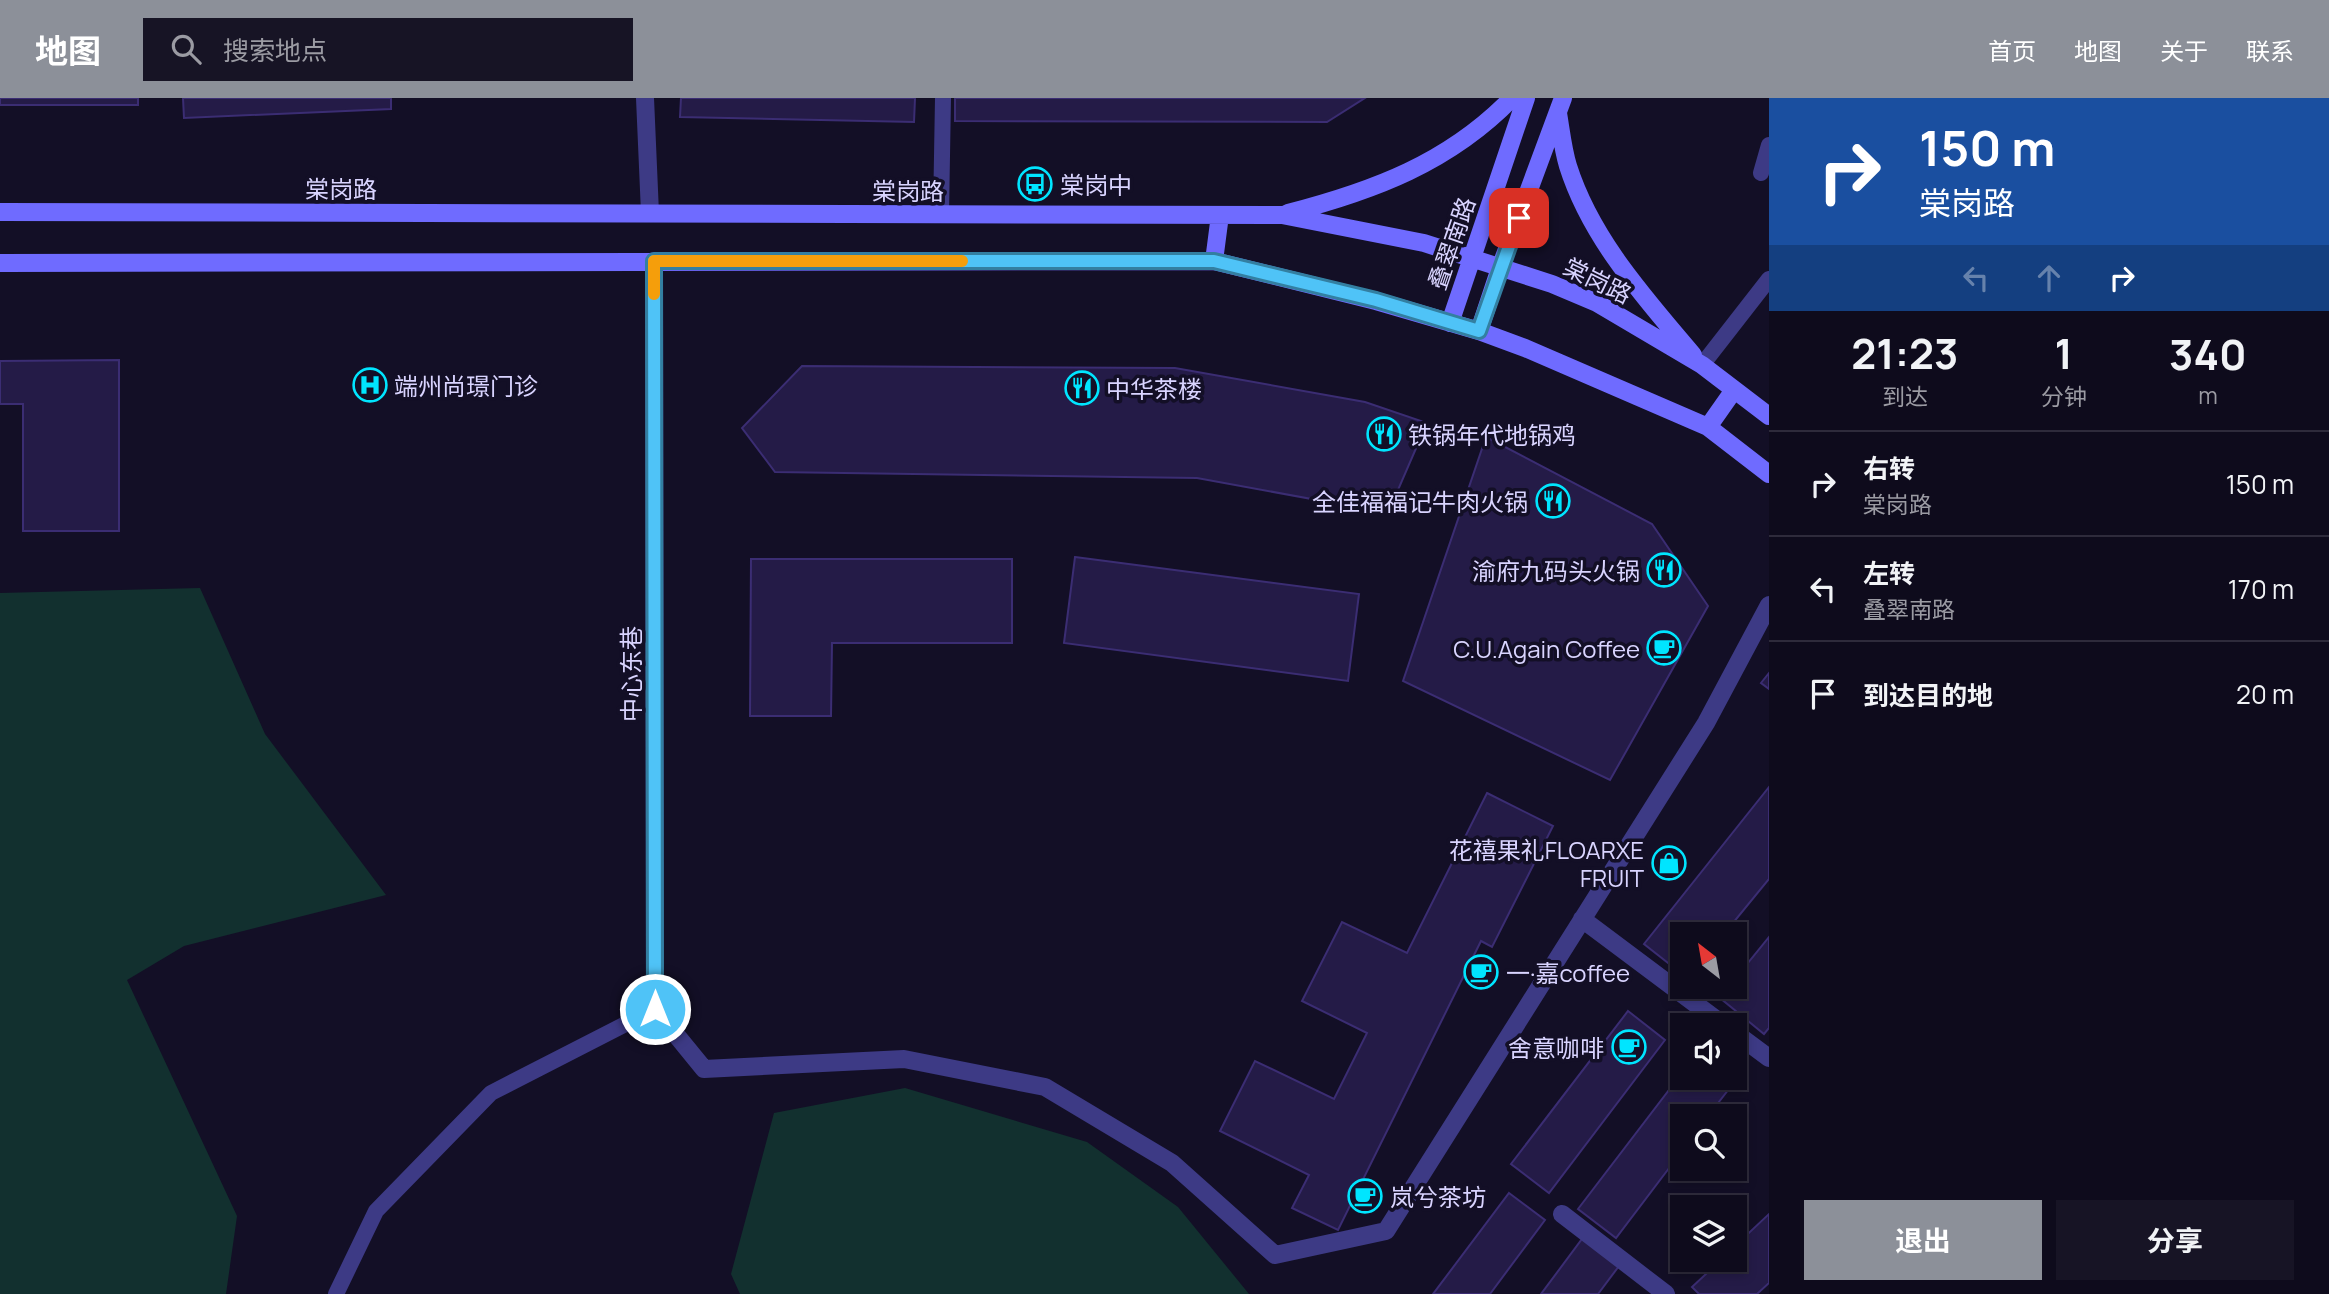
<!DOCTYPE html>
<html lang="zh">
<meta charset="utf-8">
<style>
body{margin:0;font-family:Manrope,"Noto Sans SC",sans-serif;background:#171425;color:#f1f3f6;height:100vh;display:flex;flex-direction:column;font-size:26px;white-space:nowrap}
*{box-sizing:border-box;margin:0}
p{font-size:23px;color:#9b9ba3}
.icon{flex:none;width:38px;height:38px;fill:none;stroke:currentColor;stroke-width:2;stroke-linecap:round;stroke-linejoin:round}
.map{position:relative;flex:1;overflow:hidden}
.panel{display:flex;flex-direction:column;background:#0e0b1c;width:560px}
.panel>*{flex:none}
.top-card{background:#1a4fa0;color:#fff;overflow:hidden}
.needle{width:46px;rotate:329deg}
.buttons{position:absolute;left:1670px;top:824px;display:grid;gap:14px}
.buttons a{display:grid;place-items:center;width:77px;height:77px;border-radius:0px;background:#0e0b1c;box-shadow:0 4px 10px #0003,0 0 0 2px #2e2b3b;font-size:35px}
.pin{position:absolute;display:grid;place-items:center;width:60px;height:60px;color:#fff;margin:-30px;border-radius:14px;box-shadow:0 4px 10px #0006}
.me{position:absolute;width:77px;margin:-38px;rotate:0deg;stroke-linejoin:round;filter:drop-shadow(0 0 5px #0008)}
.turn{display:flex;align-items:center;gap:24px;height:147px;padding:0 35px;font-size:32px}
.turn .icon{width:91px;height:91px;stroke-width:2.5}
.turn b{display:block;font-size:49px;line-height:60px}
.lanes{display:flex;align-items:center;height:66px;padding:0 35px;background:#0003;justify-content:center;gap:35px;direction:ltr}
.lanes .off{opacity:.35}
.eta{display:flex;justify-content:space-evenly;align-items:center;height:119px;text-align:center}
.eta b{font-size:42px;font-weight:700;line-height:49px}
.cta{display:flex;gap:14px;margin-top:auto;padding:14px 35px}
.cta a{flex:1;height:80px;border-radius:0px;background:#8c9099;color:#fff;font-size:28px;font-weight:700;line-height:80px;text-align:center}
.cta a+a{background:#171425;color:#f1f3f6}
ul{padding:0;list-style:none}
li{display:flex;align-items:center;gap:21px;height:105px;padding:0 35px;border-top:2px solid #2e2b3b}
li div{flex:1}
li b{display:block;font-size:26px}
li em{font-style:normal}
header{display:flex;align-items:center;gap:42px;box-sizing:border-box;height:98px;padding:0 35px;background:#8c9099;color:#fff}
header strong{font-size:33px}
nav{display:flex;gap:38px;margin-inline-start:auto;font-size:24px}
.search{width:490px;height:63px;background:#171425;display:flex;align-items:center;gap:18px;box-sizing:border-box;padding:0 24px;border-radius:0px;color:#9b9ba3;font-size:26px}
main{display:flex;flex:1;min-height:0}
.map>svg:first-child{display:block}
.green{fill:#12302f}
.building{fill:#241b47;stroke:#3b2d73;stroke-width:2}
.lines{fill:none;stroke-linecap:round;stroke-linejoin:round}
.lane{stroke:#3d3a85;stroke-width:16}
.street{stroke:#3d3a85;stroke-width:18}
.secondary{stroke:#6f6bff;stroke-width:18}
.route-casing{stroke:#337fa1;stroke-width:18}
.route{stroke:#4fc3f7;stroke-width:12}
.slow{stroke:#f59e0b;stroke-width:12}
.labels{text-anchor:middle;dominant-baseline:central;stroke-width:7;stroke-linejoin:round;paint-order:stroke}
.poi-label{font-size:24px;fill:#d9d4ff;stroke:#130f26;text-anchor:start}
.street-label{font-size:24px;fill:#d9d4ff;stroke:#130f26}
</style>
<header>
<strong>地图</strong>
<div class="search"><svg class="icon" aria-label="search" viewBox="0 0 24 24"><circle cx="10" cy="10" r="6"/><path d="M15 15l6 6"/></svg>搜索地点</div>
<nav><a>首页</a><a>地图</a><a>关于</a><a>联系</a></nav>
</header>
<main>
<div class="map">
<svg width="1769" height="1196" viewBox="0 0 1769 1196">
<rect width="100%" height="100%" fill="#130f26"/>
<path class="green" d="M 200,490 L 265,636 L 386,797 L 184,848 L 127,882 L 237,1118 L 226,1196 L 0,1196 L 0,495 Z
M 905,990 L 1087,1044 L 1178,1109 L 1249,1196 L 740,1196 L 731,1176 L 774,1015 Z"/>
<path class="building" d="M 0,0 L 138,0 L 138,7 L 0,7 Z
M 183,0 L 391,0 L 391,11 L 184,20 Z
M 681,0 L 915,0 L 914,24 L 680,19 Z
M 955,0 L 1365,0 L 1327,24 L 955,23 Z
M 119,262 L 119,433 L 23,433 L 23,306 L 0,306 L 0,263 Z
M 802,268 L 1175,270 L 1365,304 L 1427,325 L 1388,415 L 1197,380 L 775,374 L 742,330 Z
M 1486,339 L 1652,426 L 1708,508 L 1610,682 L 1403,583 Z
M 1075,459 L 1359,496 L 1348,583 L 1064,545 Z
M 751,461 L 1012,461 L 1012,545 L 832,545 L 831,618 L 750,618 Z
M 1769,575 L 1769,591 L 1761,585 Z
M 1769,689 L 1769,781 L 1724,836 L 1682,836 L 1682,876 L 1644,846 Z
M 1487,695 L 1553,728 L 1492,849 L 1481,843 L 1338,1132 L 1292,1110 L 1309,1077 L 1220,1033 L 1255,963 L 1334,1001 L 1367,935 L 1302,903 L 1342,824 L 1407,855 Z
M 1769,839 L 1769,930 L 1764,936 L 1720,900 L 1729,889 L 1734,889 L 1734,882 Z
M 1628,913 L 1665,942 L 1549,1095 L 1511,1066 Z
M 1682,975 L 1682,980 L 1722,980 L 1732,987 L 1708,1018 L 1682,1018 L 1682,1053 L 1616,1140 L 1578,1111 Z
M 1509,1095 L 1545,1122 L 1490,1196 L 1433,1196 Z
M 1769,1116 L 1769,1185 L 1757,1196 L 1699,1196 L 1692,1189 L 1721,1162 L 1734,1162 L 1734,1149 Z
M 1582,1141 L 1619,1168 L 1598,1196 L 1541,1196 Z"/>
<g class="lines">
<path class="lane" d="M 1761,75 L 1769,47
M 941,116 L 943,0
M 1702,267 L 1769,181
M 336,1196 L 376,1113 L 491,995 L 655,911"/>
<path class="street" d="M 645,0 L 650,115
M 654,163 L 655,911 L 704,971 L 904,961 L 1045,989 L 1172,1065 L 1275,1157 L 1386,1133 L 1706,625 L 1769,507
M 1582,821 L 1725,928
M 1734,934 L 1769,960
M 1562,1116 L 1666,1196"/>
<path class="secondary" d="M 1558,15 C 1561,33 1563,52 1568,68 C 1591,141 1645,200 1693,257
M 0,114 L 1282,117 L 1424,145 L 1552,186 L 1597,205 L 1702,267 L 1769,318
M 1288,115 C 1373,93 1449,65 1512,0
M 1214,163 L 1220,117
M 0,165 L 1214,163 L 1376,203 L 1479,233 L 1525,250 L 1708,329 L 1769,376
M 1450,225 L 1526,0
M 1479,233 L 1500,170 L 1563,0
M 1708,329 L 1734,292"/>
</g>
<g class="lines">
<defs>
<path id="route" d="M 655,911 L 654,163 L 1214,163 L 1376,202 L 1479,233 L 1519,120"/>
</defs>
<use href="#route" class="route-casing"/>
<use href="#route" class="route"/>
<path class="slow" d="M 654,196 L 654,163 L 962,163"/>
</g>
<defs>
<symbol id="bus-ring" viewBox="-11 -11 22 22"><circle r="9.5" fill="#130f26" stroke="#00e5ff" stroke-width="1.5"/><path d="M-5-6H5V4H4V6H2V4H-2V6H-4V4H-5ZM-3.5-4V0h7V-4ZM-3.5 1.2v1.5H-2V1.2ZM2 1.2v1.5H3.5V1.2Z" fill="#00e5ff"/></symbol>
<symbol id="hospital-ring" viewBox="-11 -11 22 22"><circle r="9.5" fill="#130f26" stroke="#00e5ff" stroke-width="1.5"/><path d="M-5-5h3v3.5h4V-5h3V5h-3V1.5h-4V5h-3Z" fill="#00e5ff"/></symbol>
<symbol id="restaurant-ring" viewBox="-11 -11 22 22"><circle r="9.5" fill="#130f26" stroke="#00e5ff" stroke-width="1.5"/><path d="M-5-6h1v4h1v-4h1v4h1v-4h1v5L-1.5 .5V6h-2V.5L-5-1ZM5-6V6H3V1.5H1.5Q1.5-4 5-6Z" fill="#00e5ff"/></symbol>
<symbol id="cafe-ring" viewBox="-11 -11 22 22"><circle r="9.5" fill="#130f26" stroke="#00e5ff" stroke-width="1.5"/><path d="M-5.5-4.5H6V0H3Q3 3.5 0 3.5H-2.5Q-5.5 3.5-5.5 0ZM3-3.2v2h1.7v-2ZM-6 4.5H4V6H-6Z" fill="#00e5ff"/></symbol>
<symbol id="shop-ring" viewBox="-11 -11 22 22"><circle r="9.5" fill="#130f26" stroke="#00e5ff" stroke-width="1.5"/><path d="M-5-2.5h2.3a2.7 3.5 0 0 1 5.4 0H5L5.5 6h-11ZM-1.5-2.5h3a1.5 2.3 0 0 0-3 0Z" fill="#00e5ff"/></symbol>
</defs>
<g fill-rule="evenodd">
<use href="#bus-ring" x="1016" y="67" width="38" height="38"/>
<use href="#hospital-ring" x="351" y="268" width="38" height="38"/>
<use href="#restaurant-ring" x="1063" y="271" width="38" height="38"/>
<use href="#restaurant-ring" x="1365" y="317" width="38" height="38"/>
<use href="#restaurant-ring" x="1534" y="384" width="38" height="38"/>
<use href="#restaurant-ring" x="1645" y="453" width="38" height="38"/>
<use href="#cafe-ring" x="1645" y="531" width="38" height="38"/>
<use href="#shop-ring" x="1650" y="746" width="38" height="38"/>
<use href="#cafe-ring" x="1462" y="855" width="38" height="38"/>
<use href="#cafe-ring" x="1610" y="930" width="38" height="38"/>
<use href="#cafe-ring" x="1346" y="1079" width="38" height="38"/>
</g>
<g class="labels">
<g class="poi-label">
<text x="1060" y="86">棠岗中</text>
<text x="394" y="287">端州尚璟门诊</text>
<text x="1106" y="290">中华茶楼</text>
<text x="1408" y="336">铁锅年代地锅鸡</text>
<text x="1528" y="403" text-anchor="end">全佳福福记牛肉火锅</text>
<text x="1640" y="472" text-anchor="end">渝府九码头火锅</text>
<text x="1640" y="550" text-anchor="end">C.U.Again Coffee</text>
<text x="1644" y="751" text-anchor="end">花禧果礼FLOARXE<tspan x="1644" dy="28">FRUIT</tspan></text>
<text x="1506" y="874">一·嘉coffee</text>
<text x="1604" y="949" text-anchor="end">舍意咖啡</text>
<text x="1390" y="1098">岚兮茶坊</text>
</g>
<g class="street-label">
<text x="341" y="90">棠岗路</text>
<text x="908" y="92">棠岗路</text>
<text transform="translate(1451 145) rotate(-71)">叠翠南路</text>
<text transform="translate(1598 182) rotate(26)">棠岗路</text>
<text transform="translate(630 576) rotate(-90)">中心东巷</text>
</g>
</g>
</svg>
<div class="buttons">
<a><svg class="needle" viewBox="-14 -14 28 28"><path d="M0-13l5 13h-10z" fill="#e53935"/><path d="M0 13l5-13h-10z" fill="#9b9ba3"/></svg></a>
<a><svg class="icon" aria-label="sound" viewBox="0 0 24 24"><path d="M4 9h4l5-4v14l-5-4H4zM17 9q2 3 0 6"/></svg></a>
<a><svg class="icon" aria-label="search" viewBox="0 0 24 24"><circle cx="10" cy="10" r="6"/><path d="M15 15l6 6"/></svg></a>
<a><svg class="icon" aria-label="layers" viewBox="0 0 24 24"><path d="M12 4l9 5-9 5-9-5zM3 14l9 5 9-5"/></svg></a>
</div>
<div class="pin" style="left:1519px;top:120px;background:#d93025"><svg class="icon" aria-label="arrive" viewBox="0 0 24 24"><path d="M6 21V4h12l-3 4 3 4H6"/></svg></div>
<svg class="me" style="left:655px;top:911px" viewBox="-20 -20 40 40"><circle r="17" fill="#4fc3f7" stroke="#fff" stroke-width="3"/><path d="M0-11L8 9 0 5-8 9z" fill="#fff"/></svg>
</div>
<section class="panel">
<div class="top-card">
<div class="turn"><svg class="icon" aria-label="right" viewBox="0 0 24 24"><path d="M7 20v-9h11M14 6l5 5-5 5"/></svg><div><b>150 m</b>棠岗路</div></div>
<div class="lanes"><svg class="icon off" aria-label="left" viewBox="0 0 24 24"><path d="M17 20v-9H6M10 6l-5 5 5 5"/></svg><svg class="icon off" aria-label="ahead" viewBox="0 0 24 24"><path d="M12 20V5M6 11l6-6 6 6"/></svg><svg class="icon" aria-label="right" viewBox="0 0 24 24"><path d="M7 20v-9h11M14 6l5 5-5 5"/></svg></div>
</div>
<div class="eta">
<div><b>21:23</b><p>到达</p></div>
<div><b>1</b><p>分钟</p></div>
<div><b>340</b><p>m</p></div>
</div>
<ul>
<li><svg class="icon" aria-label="right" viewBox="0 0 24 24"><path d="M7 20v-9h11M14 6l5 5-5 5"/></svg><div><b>右转</b><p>棠岗路</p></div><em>150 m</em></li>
<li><svg class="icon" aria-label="left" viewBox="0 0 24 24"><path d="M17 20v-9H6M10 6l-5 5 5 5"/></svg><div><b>左转</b><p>叠翠南路</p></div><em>170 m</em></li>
<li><svg class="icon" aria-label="arrive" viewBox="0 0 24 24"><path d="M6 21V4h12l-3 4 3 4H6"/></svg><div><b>到达目的地</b></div><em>20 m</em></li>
</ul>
<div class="cta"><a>退出</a><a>分享</a></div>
</section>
</main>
